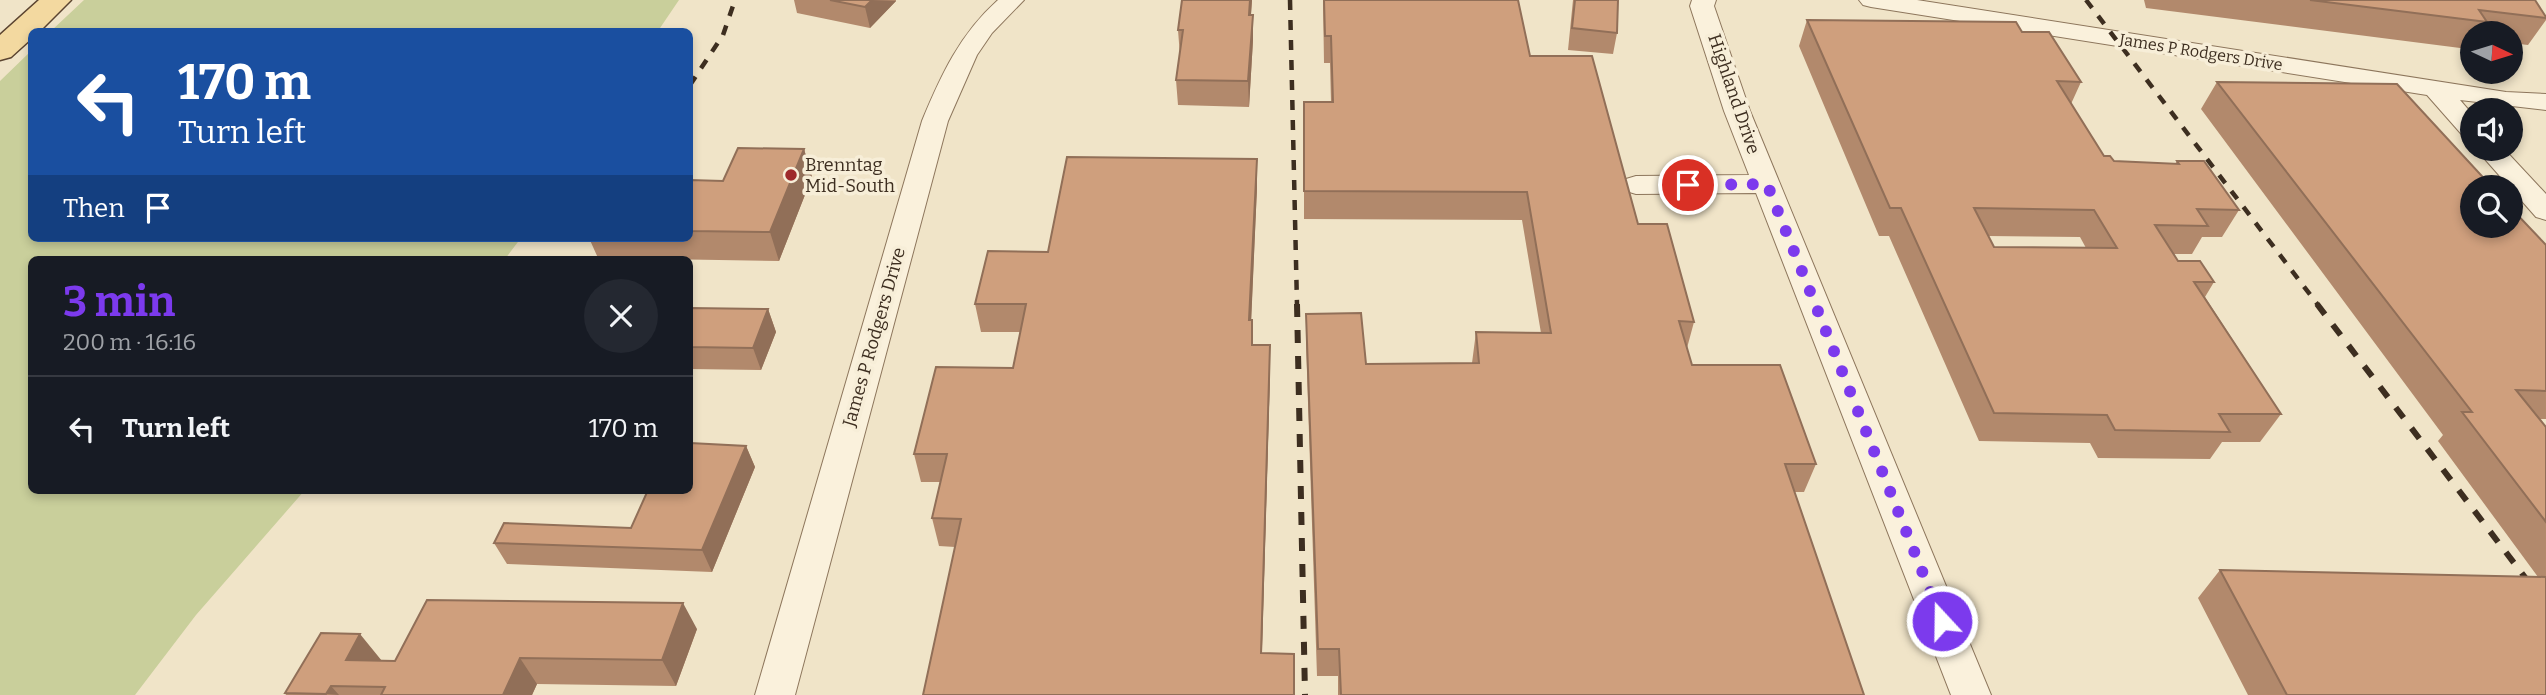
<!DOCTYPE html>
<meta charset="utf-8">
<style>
body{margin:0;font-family:Bitter,serif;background:#242831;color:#f1f3f6;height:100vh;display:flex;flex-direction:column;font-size:26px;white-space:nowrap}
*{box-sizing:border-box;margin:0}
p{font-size:23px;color:#9ea1a6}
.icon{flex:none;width:38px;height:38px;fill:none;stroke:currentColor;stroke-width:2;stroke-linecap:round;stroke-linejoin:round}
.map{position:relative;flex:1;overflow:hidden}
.sheet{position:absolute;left:28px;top:256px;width:665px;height:238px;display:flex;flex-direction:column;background:#171b24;border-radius:10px;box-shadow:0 4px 10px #0003}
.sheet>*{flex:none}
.hud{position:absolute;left:28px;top:28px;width:665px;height:214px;border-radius:10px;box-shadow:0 4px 10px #0003;background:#1a4fa0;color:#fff;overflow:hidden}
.needle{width:46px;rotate:94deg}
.controls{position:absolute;left:2460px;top:21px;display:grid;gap:14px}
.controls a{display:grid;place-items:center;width:63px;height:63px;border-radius:50%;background:#171b24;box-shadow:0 4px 10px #0003;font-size:35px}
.pin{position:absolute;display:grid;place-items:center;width:60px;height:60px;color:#fff;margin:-30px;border:4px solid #fff;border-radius:50%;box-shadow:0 2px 7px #0007}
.me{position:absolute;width:77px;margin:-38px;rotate:339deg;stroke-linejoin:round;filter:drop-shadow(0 0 5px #0008)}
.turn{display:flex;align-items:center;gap:24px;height:147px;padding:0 35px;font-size:32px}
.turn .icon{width:91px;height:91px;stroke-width:2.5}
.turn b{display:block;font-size:49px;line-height:60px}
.then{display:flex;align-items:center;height:66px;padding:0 35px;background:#0003;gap:14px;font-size:26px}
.round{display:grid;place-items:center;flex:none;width:74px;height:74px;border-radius:37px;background:#242831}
.head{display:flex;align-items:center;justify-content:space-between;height:119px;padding:0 35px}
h1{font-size:42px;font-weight:700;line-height:52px;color:#7c3aed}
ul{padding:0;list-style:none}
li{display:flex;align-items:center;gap:21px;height:105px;padding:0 35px;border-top:2px solid #363941}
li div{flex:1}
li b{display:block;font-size:26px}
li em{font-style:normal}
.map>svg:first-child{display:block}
.green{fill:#c9cf9b}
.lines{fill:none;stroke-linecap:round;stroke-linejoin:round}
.minor-casing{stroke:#8d765c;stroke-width:2}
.major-casing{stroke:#5b4430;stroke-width:3}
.minor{fill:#faf1dc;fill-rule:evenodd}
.major{fill:#f3d9a0;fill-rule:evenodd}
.rail-far1{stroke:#3d2e20;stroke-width:4.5;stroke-dasharray:10 10;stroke-linecap:butt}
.rail{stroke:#3d2e20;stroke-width:6;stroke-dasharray:13 13;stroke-linecap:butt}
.wall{fill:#b2896c;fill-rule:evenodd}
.shaded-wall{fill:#916f58}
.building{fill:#cf9f7d;stroke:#916f58;stroke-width:2;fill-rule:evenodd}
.route{stroke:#7c3aed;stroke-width:12;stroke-dasharray:0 21.6}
.poi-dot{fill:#9e2a2b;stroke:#f7eed8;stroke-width:2.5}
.labels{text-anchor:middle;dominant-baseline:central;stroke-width:7;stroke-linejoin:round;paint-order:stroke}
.far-street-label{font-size:16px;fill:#3d2e20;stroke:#f7eed8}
.street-label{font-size:18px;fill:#3d2e20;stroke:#f7eed8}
.poi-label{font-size:18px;fill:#3d2e20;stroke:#f7eed8;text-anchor:start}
</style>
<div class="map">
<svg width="2546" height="695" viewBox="0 0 2546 695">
<rect width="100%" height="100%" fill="#f0e4c8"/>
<path class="green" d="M 84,0 L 679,0 L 658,31 L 51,31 Z
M 31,51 L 32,238 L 521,238 L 505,259 L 32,259 L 32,490 L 305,490 L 196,615 L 135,695 L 0,695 L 0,81 Z"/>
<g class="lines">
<defs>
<path id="minor" d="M 998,0 L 1024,0 L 992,33 L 977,55 L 948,121 L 795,695 L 755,695 L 922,121 C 941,75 960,34 998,0 Z
M 1692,0 L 1716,0 L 1714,6 L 1750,111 L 1991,695 L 1951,695 L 1756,193 L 1636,194 L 1626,191 L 1622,185 L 1626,179 L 1636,176 L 1749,175 L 1724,111 L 1690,6 Z
M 1859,0 L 1917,0 L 2506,92 L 2546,94 L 2546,110 L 2460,100 L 2473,115 L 2473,139 L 2464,137 L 2427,95 L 1871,7 L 1863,5 Z
M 2476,149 L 2504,149 L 2546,194 L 2546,220 L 2536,217 Z"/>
<path id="major" d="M 39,0 L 71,0 L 39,32 L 32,32 L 32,38 L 11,57 L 0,60 L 0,35 Z"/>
</defs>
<use href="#minor" class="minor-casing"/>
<use href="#major" class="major-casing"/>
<use href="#minor" class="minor"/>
<use href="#major" class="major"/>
<path class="rail-far1" d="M 1290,0 L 1297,305
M 2086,0 L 2318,305
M 690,85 L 723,35 L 735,0"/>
<path class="rail" d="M 1297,304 L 1305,695
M 2317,304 L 2546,605"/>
</g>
<path class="wall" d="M 794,0 L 896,0 L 896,1 L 870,28 L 797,13 Z
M 1252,0 L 1251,15 L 1253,40 L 1249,107 L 1178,105 L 1176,80 L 1180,56 L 1178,30 Z
M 1323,0 L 1518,0 L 1530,56 L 1638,224 L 1694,322 L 1687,348 L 1692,365 L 1816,464 L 1804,492 L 1794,492 L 1864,695 L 1338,695 L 1338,676 L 1317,676 L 1306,342 L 1306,314 L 1366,364 L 1472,363 L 1476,332 L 1541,333 L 1522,220 L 1304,219 L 1304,102 L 1331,102 L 1330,63 L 1324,63 Z
M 1573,0 L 1618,0 L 1617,33 L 1613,54 L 1568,50 Z
M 2144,0 L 2535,0 L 2546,17 L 2546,20 L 2528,45 L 2511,43 L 2511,33 L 2473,33 L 2473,42 L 2468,49 L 2146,8 Z
M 1807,20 L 2081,82 L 2071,104 L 2104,156 L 2114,161 L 2175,164 L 2177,161 L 2239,210 L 2222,237 L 2202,237 L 2192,254 L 2174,254 L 2178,261 L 2214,282 L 2205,297 L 2281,414 L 2260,442 L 2222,442 L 2210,459 L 2098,458 L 2090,443 L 1979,441 L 1889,236 L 1879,236 L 1799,46 ZM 1988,236 L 2080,237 L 2086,248 L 1994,247 Z
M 2217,82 L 2546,245 L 2546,419 L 2540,419 L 2546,427 L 2546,695 L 2248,695 L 2198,598 L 2220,570 L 2538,577 L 2438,441 L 2443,435 L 2201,109 Z
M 804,149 L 812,177 L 779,261 L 598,258 L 589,238 L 690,238 L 690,180 L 723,181 Z
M 1257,159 L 1257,187 L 1251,320 L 1253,345 L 1270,373 L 1262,653 L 1294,695 L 955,547 L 939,546 L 932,518 L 940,482 L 921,482 L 914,454 L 1013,368 L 1020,332 L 981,332 L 975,304 L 1048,252 Z
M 690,308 L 768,309 L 776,332 L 761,370 L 690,369 Z
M 746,446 L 755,467 L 712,572 L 507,564 L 494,543 L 631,528 L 690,490 Z
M 697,629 L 676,686 L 537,684 L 532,695 L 286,695 L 285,693 L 382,661 L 395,661 Z"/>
<path class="shaded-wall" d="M 872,0 L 896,1 L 870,28 L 865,7 Z
M 1250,0 L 1252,0 L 1249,40 L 1249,15 Z
M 1253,15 L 1253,40 L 1249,107 L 1248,81 Z
M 804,149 L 812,177 L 779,261 L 770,232 Z
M 1257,159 L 1257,187 L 1250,348 L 1249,320 Z
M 768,309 L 776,332 L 761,370 L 753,348 Z
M 1270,345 L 1270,373 L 1261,680 L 1261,653 Z
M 746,446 L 755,467 L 712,572 L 702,550 Z
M 683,603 L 697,629 L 676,686 L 662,660 Z
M 360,634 L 382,661 L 346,660 Z
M 520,658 L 537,684 L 532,695 L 503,695 Z
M 331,686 L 339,695 L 326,694 Z"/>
<path class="building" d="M 830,0 L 872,0 L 865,7 Z
M 1182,0 L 1250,0 L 1249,15 L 1253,15 L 1248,81 L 1176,80 L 1183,30 L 1178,30 Z
M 1324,0 L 1518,0 L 1530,56 L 1592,56 L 1638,224 L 1667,224 L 1694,322 L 1679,321 L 1692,365 L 1780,365 L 1816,464 L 1785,464 L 1864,695 L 1341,695 L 1339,649 L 1318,649 L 1306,314 L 1361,313 L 1366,364 L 1479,363 L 1476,332 L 1551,333 L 1527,192 L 1304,191 L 1304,102 L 1333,102 L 1331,36 L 1325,36 Z
M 1575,0 L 1618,0 L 1617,33 L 1572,28 Z
M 2310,0 L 2535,0 L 2546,17 L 2546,18 L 2479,10 L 2487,22 Z
M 1807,20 L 2016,22 L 2022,32 L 2049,32 L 2081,82 L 2057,81 L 2104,156 L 2110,156 L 2114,161 L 2179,164 L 2177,161 L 2204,161 L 2239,210 L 2197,209 L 2208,226 L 2155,225 L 2178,261 L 2200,261 L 2214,282 L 2194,282 L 2281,414 L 2219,414 L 2230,432 L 2115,430 L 2107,415 L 1994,413 L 1901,208 L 1890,208 ZM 1974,208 L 2094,210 L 2117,248 L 1994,247 Z
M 2217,82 L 2397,84 L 2492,187 L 2473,187 L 2473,226 L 2511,226 L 2511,208 L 2546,245 L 2546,391 L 2516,390 L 2546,427 L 2546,522 L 2462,412 L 2472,412 Z
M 738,148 L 804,149 L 770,232 L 690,231 L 690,180 L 723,181 Z
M 1067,157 L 1257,159 L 1249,320 L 1252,320 L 1252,345 L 1270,345 L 1261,653 L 1294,654 L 1294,695 L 923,695 L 961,519 L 932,518 L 947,454 L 914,454 L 936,367 L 1013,368 L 1026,304 L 975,304 L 988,251 L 1048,252 Z
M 690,308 L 768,309 L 753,348 L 690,347 Z
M 690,443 L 746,446 L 702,550 L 494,543 L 504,523 L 631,528 L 648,490 L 690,490 Z
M 2220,570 L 2546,577 L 2546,695 L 2287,695 Z
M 427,600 L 683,603 L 662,660 L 520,658 L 503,695 L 381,695 L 385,687 L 331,686 L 326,694 L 285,693 L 321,633 L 360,634 L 346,660 L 395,661 Z"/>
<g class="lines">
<path class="route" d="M 1688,185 L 1767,184 L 1942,621"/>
</g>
<circle class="poi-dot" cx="791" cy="175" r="7"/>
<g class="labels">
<g class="far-street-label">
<text transform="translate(2201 52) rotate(9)">James P Rodgers Drive</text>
</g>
<g class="street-label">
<text transform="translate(1734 94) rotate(71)">Highland Drive</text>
<text transform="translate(874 337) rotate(-74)">James P Rodgers Drive</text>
</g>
<g class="poi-label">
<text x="805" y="165">Brenntag<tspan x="805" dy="21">Mid-South</tspan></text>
</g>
</g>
</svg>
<div class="controls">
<a><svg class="needle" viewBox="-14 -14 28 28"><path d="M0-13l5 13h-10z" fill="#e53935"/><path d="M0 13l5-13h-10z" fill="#9ea1a6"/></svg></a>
<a><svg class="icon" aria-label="sound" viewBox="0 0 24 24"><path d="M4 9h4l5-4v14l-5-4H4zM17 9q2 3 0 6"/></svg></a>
<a><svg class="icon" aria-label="search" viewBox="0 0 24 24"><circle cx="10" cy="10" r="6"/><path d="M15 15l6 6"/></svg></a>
</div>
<div class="pin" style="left:1688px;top:185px;background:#d93025"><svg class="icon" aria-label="arrive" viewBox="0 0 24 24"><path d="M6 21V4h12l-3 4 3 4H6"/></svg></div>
<svg class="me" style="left:1942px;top:621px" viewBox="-20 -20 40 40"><circle r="17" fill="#7c3aed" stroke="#fff" stroke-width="3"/><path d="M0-11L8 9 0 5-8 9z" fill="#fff"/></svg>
<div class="hud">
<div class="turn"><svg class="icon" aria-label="left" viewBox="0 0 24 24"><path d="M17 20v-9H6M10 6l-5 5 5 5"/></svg><div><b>170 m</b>Turn left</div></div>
<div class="then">Then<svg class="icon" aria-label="arrive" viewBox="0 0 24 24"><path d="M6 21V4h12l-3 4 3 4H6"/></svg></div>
</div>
<section class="sheet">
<div class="head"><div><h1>3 min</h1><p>200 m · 16:16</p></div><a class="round"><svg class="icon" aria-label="close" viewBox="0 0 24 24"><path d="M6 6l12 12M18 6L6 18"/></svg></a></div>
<ul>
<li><svg class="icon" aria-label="left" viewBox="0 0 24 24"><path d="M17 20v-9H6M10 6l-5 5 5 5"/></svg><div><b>Turn left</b></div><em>170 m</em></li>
</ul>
</section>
</div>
